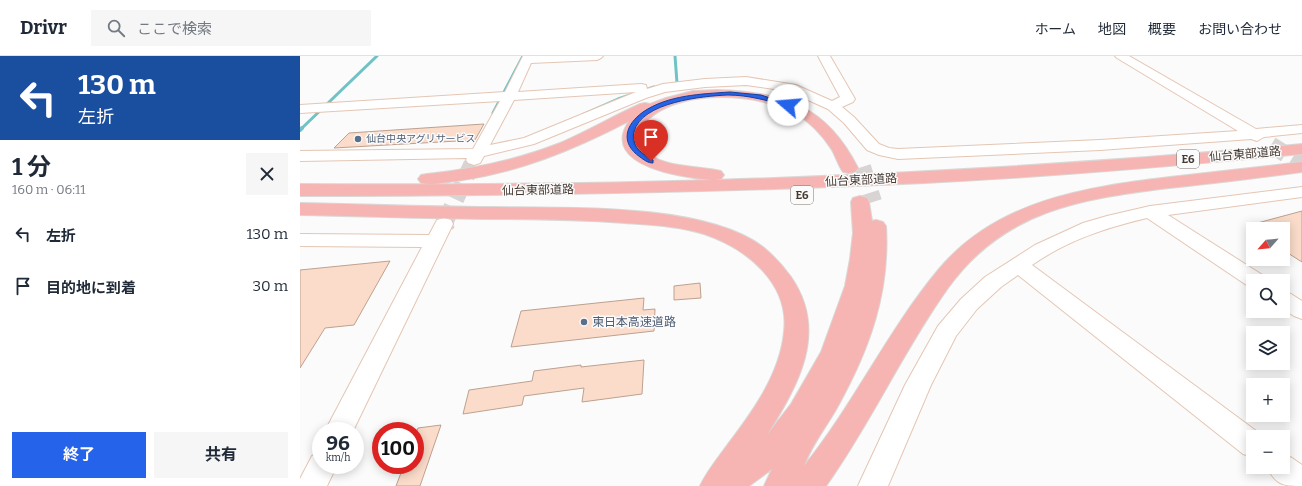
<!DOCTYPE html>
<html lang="ja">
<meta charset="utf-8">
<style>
body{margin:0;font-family:Bitter,"Noto Sans JP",serif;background:#f6f6f7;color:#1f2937;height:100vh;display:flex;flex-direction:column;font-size:15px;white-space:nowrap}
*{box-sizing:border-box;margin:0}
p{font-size:13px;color:#747a83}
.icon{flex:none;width:22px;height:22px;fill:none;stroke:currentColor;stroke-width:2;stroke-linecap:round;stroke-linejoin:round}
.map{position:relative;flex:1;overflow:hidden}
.drawer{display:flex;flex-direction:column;background:#fff;width:300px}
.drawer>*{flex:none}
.hud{background:#1a4fa0;color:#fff;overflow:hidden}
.needle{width:26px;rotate:243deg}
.tools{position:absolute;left:946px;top:166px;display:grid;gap:8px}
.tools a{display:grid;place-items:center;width:44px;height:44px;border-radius:0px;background:#fff;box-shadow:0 2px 10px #0003;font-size:20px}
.speed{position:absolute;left:12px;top:366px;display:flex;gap:8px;font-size:20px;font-weight:700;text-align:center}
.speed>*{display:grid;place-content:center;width:52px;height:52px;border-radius:50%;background:#fff;box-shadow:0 2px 10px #0003;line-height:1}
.speed small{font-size:10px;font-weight:400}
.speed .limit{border:6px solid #d22;background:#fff;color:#111}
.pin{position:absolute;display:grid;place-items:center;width:34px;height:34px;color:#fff;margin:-41px -17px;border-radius:50% 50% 50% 0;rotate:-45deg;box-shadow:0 0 4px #0007}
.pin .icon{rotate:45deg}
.me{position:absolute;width:44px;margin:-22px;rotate:288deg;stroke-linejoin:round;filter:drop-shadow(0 0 3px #0008)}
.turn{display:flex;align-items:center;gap:14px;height:84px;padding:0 12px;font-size:18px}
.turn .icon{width:52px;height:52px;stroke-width:2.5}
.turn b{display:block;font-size:28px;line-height:34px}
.round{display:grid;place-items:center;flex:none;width:42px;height:42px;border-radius:0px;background:#f6f6f7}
.summary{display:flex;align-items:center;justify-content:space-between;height:68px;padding:0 12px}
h1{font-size:24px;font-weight:700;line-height:30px}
.action{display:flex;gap:8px;margin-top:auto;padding:8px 12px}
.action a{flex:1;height:46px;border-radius:0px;background:#2563eb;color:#fff;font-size:16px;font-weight:700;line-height:46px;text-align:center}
.action a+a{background:#f6f6f7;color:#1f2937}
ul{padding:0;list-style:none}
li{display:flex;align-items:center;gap:12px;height:52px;padding:0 12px}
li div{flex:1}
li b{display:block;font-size:15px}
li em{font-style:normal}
header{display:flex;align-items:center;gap:24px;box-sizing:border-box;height:56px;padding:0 20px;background:#fff;border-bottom:1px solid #e0e1e3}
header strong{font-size:19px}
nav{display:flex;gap:22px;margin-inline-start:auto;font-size:14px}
.search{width:280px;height:36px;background:#f6f6f7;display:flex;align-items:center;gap:10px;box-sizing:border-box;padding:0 14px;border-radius:0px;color:#747a83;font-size:15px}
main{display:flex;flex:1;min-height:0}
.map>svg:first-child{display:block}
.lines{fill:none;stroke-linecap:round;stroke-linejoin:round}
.stream-far1{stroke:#6fc2c5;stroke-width:3}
.stream{stroke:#6fc2c5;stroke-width:4}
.building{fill:#fbdcca;stroke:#bda190}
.minor-tunnel-far1{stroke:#d7d4d3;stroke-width:17;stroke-dasharray:17 8;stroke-linecap:butt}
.minor-tunnel{stroke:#d7d4d3;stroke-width:21;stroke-dasharray:21 10;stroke-linecap:butt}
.highway-tunnel{stroke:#d7d4d3;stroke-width:18;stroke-dasharray:18 9;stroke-linecap:butt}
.minor-casing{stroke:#e4c6b4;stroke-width:2}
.highway-casing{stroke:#dad8d6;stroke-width:2}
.path{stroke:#a09a97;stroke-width:2.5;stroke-dasharray:1 3;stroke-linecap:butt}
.minor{fill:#fff;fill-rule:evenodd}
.highway{fill:#f6b5b3;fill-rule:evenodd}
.route{fill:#2563eb;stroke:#184099}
.service-dot{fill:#5c6f8a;stroke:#fbfbfb;stroke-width:1.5}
.labels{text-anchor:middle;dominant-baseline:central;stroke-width:3;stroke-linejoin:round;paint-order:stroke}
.far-service-label{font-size:10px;fill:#4e5e75;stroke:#fbfbfb;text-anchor:start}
.shield{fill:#fbfbfb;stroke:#7c746f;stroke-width:1}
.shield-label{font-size:11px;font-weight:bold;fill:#463a33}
.street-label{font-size:12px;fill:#463a33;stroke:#fbfbfb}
.service-label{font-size:12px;fill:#4e5e75;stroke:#fbfbfb;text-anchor:start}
</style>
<header>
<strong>Drivr</strong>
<div class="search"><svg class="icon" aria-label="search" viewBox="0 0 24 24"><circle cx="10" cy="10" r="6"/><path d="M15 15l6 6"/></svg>ここで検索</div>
<nav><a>ホーム</a><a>地図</a><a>概要</a><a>お問い合わせ</a></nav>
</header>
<main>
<section class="drawer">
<div class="hud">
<div class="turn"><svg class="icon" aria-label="left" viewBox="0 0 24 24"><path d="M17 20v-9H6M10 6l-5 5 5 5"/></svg><div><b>130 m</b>左折</div></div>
</div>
<div class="summary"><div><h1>1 分</h1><p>160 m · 06:11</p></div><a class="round"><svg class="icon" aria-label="close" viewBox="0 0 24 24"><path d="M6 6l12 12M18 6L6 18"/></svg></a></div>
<ul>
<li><svg class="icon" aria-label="left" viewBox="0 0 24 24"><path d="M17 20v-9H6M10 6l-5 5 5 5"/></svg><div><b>左折</b></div><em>130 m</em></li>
<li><svg class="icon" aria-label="arrive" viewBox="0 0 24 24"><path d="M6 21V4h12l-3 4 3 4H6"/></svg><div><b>目的地に到着</b></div><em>30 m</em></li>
</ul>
<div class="action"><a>終了</a><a>共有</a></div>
</section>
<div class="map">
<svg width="1002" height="430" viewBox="0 0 1002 430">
<rect width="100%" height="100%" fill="#fbfbfb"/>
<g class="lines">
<path class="stream-far1" d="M 372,28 L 377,27 L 375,0
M 193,57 L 223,0
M 284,58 L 318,43 L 354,31
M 1,73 L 77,0"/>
<path class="stream" d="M 0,74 L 2,72"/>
</g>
<path class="building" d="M 184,68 L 175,84 L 34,92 L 49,77 Z
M 1002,155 L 1002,206 L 983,194 L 983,173 L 951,173 L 950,169 Z
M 90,205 L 54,269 L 25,272 L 0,312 L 0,214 Z
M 400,227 L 401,242 L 374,244 L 374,230 Z
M 344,242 L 343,254 L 355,253 L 354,275 L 211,291 L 221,255 Z
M 344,304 L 342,338 L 282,346 L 284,332 L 224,340 L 222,349 L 163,358 L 169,334 L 232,325 L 234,315 L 281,309 L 281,311 Z
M 141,369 L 120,430 L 96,430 L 104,409 L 115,409 L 115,380 L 118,372 Z"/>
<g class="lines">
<path class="minor-tunnel-far1" d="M 971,89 L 1002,108
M 145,166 L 172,108"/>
<path class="minor-tunnel" d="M 144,168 L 146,165"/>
<path class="highway-tunnel" d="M 562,111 L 573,146"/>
<defs>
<path id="minor" d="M 223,0 L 303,0 L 301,2 L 297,4 L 231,7 L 218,36 L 341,28 L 346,29 L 347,33 L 363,28 L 405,23 L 446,21 L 496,29 L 532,45 L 540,41 L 518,0 L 530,0 L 555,43 L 553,46 L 542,51 L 554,61 L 579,88 L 589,92 L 598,93 L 800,84 L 938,75 L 817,2 L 815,0 L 829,0 L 956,73 L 1002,69 L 1002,77 L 964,81 L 957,85 L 951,83 L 800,94 L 598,103 L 579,99 L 567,94 L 544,67 L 528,53 L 488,35 L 446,29 L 405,31 L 365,36 L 346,42 L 234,88 L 184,100 L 180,107 L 174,109 L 168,107 L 166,104 L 167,102 L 0,105 L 0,95 L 173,93 L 200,45 L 0,57 L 0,49 L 205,36 ZM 336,36 L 224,82 L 190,89 L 214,44 Z
M 1002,131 L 1002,141 L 868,159 L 964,220 L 967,225 L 953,225 L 953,231 L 948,230 L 847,162 C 805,172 768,184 732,209 L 963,380 L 953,381 L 953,401 L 943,398 L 718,219 L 701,231 L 677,253 L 656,280 L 631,329 L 588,430 L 558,430 L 605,329 L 638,270 L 661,243 L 685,221 L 735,189 L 783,167 L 807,160 L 850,150 Z
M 144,162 L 151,164 L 153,168 L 53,375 L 25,375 L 122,191 L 0,190 L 0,178 L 129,179 L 137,164 Z
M 983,236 L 991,238 L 1002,245 L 1002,263 L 994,260 L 983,253 Z
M 21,396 L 21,409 L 37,409 L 27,430 L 0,430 L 0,423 L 12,400 Z
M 983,398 L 992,402 L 1002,409 L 1002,430 C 983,430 976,429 967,411 L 983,411 Z"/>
<path id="highway" d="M 417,34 C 484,36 526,49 558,112 L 555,116 L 549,117 L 543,116 C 538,109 536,101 532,94 C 523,80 510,66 496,58 C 459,37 385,33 351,61 C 347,64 342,66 340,71 C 337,78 337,85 342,91 C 358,113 398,109 421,115 L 424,119 L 421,123 L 415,124 C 611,118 807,106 1002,88 L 1002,98 C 876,110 751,121 625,127 C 417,137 208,140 0,140 L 0,128 C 138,129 276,128 414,124 C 387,122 298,111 329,65 C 273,94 220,116 157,125 C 145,126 132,130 121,127 L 118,123 L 121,119 L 127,118 C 173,113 217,104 260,87 C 288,75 313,60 340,48 L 345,47 L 350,48 L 366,42 L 393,35 Z
M 1002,106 L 1002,116 C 958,122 914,127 869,132 C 781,143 704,154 648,232 C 603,295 571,367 526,430 L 464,430 L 472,413 L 449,430 L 400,430 C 407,415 418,402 428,388 C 453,355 480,318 484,276 C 490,227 446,192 404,178 C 379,170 351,169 325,167 C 281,164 236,163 192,163 C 128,163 64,160 0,159 L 0,147 C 63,148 126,151 189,151 C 262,152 404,146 463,191 C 474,200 483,210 491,221 C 529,276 498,329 467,379 L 491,348 L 521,296 L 545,230 L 550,203 L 553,177 L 551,146 L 553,142 L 560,140 L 567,142 L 569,146 L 572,165 L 576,164 L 583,166 L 586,170 C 590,236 570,292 538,350 C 527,370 512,388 504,410 C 554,348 588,274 639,213 C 697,144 786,131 870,121 C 914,116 958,111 1002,106 Z"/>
</defs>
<use href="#minor" class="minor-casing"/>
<use href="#highway" class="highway-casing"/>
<path class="path" d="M 974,222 L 979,225"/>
<use href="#minor" class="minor"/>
<use href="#highway" class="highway"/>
</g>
<path class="route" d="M 430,36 L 461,39 L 491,49 L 488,50 C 468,45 449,39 428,39 C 403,40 341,46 334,76 C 333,81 334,89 338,93 C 341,97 349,101 353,104 L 353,107 C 348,107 344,104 340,101 C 320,87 325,69 343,56 C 368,39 401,38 430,36 Z"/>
<g class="service-dot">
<circle cx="58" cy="83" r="4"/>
<circle cx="284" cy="266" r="4"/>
</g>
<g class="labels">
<g class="far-service-label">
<text x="66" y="83">仙台中央アグリサービス</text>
</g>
<g class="shield">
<rect x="877" y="94" width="22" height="18" rx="3"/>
<rect x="491" y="130" width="22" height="18" rx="3"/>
</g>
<g class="shield-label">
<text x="888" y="103">E6</text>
<text x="502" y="139">E6</text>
</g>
<g class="street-label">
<text transform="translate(945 98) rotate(-5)">仙台東部道路</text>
<text transform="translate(561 124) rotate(-3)">仙台東部道路</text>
<text transform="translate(238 134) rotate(-1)">仙台東部道路</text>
</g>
<g class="service-label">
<text x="292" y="266">東日本高速道路</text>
</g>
</g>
</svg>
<div class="tools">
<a><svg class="needle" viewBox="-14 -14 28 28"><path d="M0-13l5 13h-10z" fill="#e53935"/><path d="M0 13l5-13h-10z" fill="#747a83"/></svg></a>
<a><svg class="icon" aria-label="search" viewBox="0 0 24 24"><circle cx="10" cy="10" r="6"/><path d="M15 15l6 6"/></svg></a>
<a><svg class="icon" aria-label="layers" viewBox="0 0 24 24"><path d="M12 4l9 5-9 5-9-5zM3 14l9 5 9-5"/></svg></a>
<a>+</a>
<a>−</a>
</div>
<div class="speed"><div>96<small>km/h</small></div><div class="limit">100</div></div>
<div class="pin" style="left:351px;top:105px;background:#d93025"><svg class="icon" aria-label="arrive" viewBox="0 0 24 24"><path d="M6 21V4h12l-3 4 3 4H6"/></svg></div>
<svg class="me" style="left:488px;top:49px" viewBox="-20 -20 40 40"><circle r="19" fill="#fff"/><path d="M0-13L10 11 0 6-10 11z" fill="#2563eb"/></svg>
</div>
</main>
